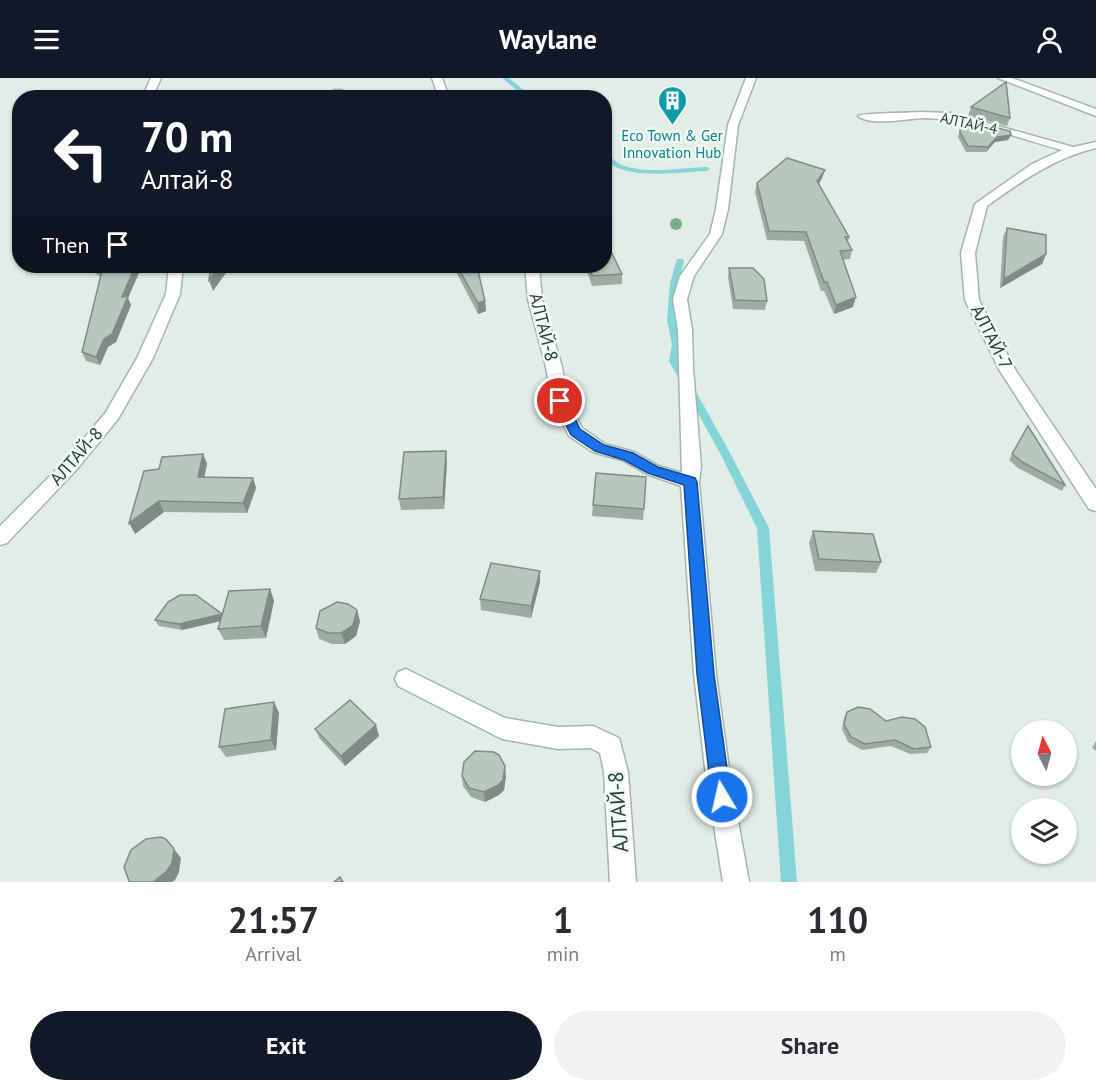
<!DOCTYPE html>
<meta charset="utf-8">
<style>
body{margin:0;font-family:"PT Sans",sans-serif;background:#f2f2f3;color:#2b2b33;height:100vh;display:flex;flex-direction:column;font-size:22px;white-space:nowrap}
*{box-sizing:border-box;margin:0}
p{font-size:20px;color:#7c7c81}
.icon{flex:none;width:33px;height:33px;fill:none;stroke:currentColor;stroke-width:2;stroke-linecap:round;stroke-linejoin:round}
.map{position:relative;height:804px;overflow:hidden}
.drawer{display:flex;flex-direction:column;background:#fff;flex:1}
.drawer>*{flex:none}
.hud{position:absolute;left:12px;top:12px;width:600px;height:183px;border-radius:24px;box-shadow:0 2px 4px #0004;background:#111827;color:#fff;overflow:hidden}
.needle{width:39px;rotate:354deg}
.fabs{position:absolute;left:1011px;top:642px;display:grid;gap:12px}
.fabs a{display:grid;place-items:center;width:66px;height:66px;border-radius:50%;background:#fff;box-shadow:0 2px 4px #0004;font-size:30px}
.pin{position:absolute;display:grid;place-items:center;width:51px;height:51px;color:#fff;margin:-26px;border:3px solid #fff;border-radius:50%;box-shadow:0 2px 6px #0007}
.me{position:absolute;width:66px;margin:-33px;rotate:351deg;stroke-linejoin:round;filter:drop-shadow(0 0 4px #0008)}
.turn{display:flex;align-items:center;gap:21px;height:126px;padding:0 30px;font-size:27px}
.turn .icon{width:78px;height:78px;stroke-width:2.5}
.turn b{display:block;font-size:42px;line-height:51px}
.then{display:flex;align-items:center;height:57px;padding:0 30px;background:#0003;gap:12px;font-size:22px}
.eta{display:flex;justify-content:space-evenly;align-items:center;height:102px;text-align:center}
.eta b{font-size:36px;font-weight:800;line-height:42px}
.action{display:flex;gap:12px;margin-top:auto;padding:12px 30px}
.action a{flex:1;height:69px;border-radius:36px;background:#111827;color:#fff;font-size:24px;font-weight:800;line-height:69px;text-align:center}
.action a+a{background:#f2f2f3;color:#2b2b33}
header{display:flex;justify-content:space-between;align-items:center;height:78px;padding:0 30px;background:#111827;color:#fff;font-size:27px;font-weight:800}
.map>svg:first-child{display:block}
.lines{fill:none;stroke-linecap:round;stroke-linejoin:round}
.stream{fill:#84d5d7;fill-rule:evenodd}
.street-casing{stroke:#a3b5ac;stroke-width:3}
.street{fill:#fff;fill-rule:evenodd}
.tree{fill:#7aad88}
.wall{fill:#9daca3}
.shaded-wall{fill:#7f8c85}
.building{fill:#b6c8be;stroke:#7f8c85;stroke-width:1.5}
.route{fill:#1a73e8;stroke:#114b97;stroke-width:1.5}
.labels{text-anchor:middle;dominant-baseline:central;stroke-width:5;stroke-linejoin:round;paint-order:stroke}
.far-street-label{font-size:15px;fill:#1f3f32;stroke:#f1f9f4}
.far-culture-label{font-size:15px;fill:#0d838f;stroke:#f1f9f4}
.street-label{font-size:18px;fill:#1f3f32;stroke:#f1f9f4}
.near-street-label{font-size:21px;fill:#1f3f32;stroke:#f1f9f4}
</style>
<header><svg class="icon" aria-label="menu" viewBox="0 0 24 24"><path d="M4 6h16M4 12h16M4 18h16"/></svg>Waylane<svg class="icon" aria-label="person" viewBox="0 0 24 24"><circle cx="12" cy="8" r="4"/><path d="M4 21q1-7 8-7t8 7"/></svg></header>
<div class="map">
<svg width="1096" height="804" viewBox="0 0 1096 804">
<rect width="100%" height="100%" fill="#e1ede6"/>
<g class="lines">
<path class="stream" d="M 502,0 L 509,0 L 533,20 L 526,20 Z
M 604,74 C 611,79 616,85 624,88 C 650,96 681,90 707,89 L 710,91 L 707,93 C 679,94 625,103 604,81 Z
M 677,181 L 683,181 L 684,183 L 678,205 L 675,242 L 680,266 L 679,283 L 730,375 L 769,450 L 797,804 L 781,804 L 757,450 L 720,375 L 669,283 L 672,266 L 667,242 L 670,205 Z"/>
<defs>
<path id="street" d="M 151,0 L 161,0 L 152,20 L 142,20 Z
M 432,0 L 442,0 L 449,20 L 439,20 Z
M 746,0 L 756,0 L 738,47 L 728,131 L 722,156 L 694,198 L 687,221 L 692,252 L 693,290 L 701,388 L 699,404 L 716,596 L 730,698 L 749,804 L 723,804 L 706,698 L 694,596 L 681,408 L 647,396 L 622,382 L 593,374 L 569,358 L 552,323 L 546,289 L 528,221 L 525,188 L 539,188 L 542,221 L 562,289 L 568,323 L 582,350 L 605,366 L 634,374 L 659,388 L 682,395 L 678,252 L 673,221 L 680,198 L 710,156 L 716,131 L 728,47 Z
M 998,0 L 1012,0 L 1096,31 L 1096,38 Z
M 334,12 L 342,12 L 342,20 L 332,20 Z
M 920,34 L 951,35 L 1073,69 L 1096,64 L 1096,70 C 1054,80 1022,103 987,128 L 975,175 L 979,222 L 1016,293 L 1096,411 L 1096,433 L 1089,431 L 1000,293 L 965,222 L 961,175 L 975,126 L 1032,86 L 1062,72 C 1018,60 972,42 926,40 C 909,40 872,49 858,38 C 862,35 909,35 920,34 Z
M 169,188 L 183,188 L 180,216 L 153,280 L 118,341 L 77,391 L 7,465 L 0,467 L 0,448 L 65,383 L 106,334 L 137,280 L 166,216 Z
M 406,591 L 505,640 L 558,649 L 593,648 L 619,660 L 628,694 L 636,804 L 610,804 L 604,694 L 600,675 L 591,670 L 558,671 L 502,661 L 398,608 L 395,601 L 398,594 Z"/>
</defs>
<use href="#street" class="street-casing"/>
<use href="#street" class="street"/>
</g>
<circle class="tree" cx="676" cy="146" r="6"/>
<path class="wall" d="M 971,29 L 1010,40 L 1007,48 L 968,38 Z
M 962,41 L 1011,57 L 1008,62 L 995,64 L 986,74 L 966,74 L 958,59 Z
M 825,92 L 822,100 L 819,106 L 849,159 L 848,164 L 852,172 L 850,181 L 843,182 L 853,229 L 834,236 L 824,213 L 821,213 L 804,163 L 767,162 L 755,114 L 757,105 Z
M 1007,150 L 1046,176 L 1042,186 L 1000,210 L 1003,159 Z
M 88,188 L 142,188 L 128,220 L 131,227 L 116,264 L 108,269 L 100,287 L 86,283 L 82,274 L 101,199 L 89,191 Z
M 453,188 L 477,188 L 485,223 L 486,233 L 478,236 Z
M 585,188 L 604,188 L 622,196 L 622,206 L 592,208 Z
M 729,190 L 767,223 L 765,232 L 733,231 L 728,199 Z
M 1028,348 L 1065,407 L 1062,413 L 1018,390 L 1009,382 Z
M 203,376 L 207,386 L 204,399 L 253,400 L 256,410 L 247,435 L 164,434 L 135,456 L 159,391 Z
M 447,384 L 444,431 L 401,432 L 399,421 Z
M 593,427 L 644,431 L 643,442 L 592,438 Z
M 813,453 L 881,484 L 876,495 L 815,493 L 809,465 Z
M 540,493 L 540,504 L 531,540 L 481,532 L 480,521 Z
M 270,511 L 274,523 L 266,560 L 224,562 L 218,551 L 221,543 L 182,552 L 159,548 L 155,542 L 222,536 Z
M 360,543 L 356,558 L 345,566 L 332,566 L 319,561 L 316,550 Z
M 274,624 L 279,635 L 276,672 L 226,679 L 219,669 Z
M 847,634 L 886,643 L 931,669 L 927,675 L 910,676 L 891,668 L 862,672 L 848,664 L 842,651 L 844,640 Z
M 315,651 L 379,658 L 345,688 L 320,661 Z
M 1096,663 L 1096,673 L 1092,670 Z
M 462,698 L 506,698 L 504,712 L 499,717 L 485,724 L 471,719 L 463,708 Z"/>
<path class="shaded-wall" d="M 1011,57 L 1008,62 L 995,64 L 986,74 L 988,69 L 997,59 Z
M 825,92 L 822,100 L 815,112 L 817,103 Z
M 1046,176 L 1042,186 L 1000,210 L 1004,201 Z
M 135,188 L 142,188 L 128,220 L 131,227 L 116,264 L 108,269 L 100,287 L 96,279 Z
M 220,188 L 231,188 L 213,213 L 209,202 Z
M 856,219 L 853,229 L 834,236 L 836,227 Z
M 485,223 L 486,233 L 478,236 L 478,225 Z
M 446,373 L 447,384 L 444,431 L 443,419 Z
M 203,376 L 207,386 L 202,410 L 198,399 Z
M 253,400 L 256,410 L 247,435 L 243,425 Z
M 159,423 L 164,434 L 135,456 L 129,445 Z
M 540,493 L 540,504 L 531,540 L 531,528 Z
M 270,511 L 274,523 L 266,560 L 261,548 Z
M 357,532 L 360,543 L 356,558 L 345,566 L 341,555 Z
M 222,536 L 225,542 L 182,552 L 179,546 Z
M 274,624 L 279,635 L 276,672 L 271,662 Z
M 376,647 L 379,658 L 345,688 L 341,678 Z
M 505,688 L 506,698 L 504,712 L 499,717 L 485,724 L 484,714 Z
M 166,761 L 181,780 L 179,794 L 175,802 L 172,804 L 153,804 Z"/>
<path class="building" d="M 1006,4 L 1010,40 L 971,29 Z
M 962,41 L 1010,53 L 1011,57 L 997,59 L 988,69 L 968,68 L 960,54 Z
M 787,80 L 825,92 L 817,103 L 849,159 L 845,159 L 852,172 L 840,173 L 856,219 L 836,227 L 827,204 L 824,204 L 806,154 L 769,153 L 757,105 Z
M 1007,150 L 1046,157 L 1046,176 L 1004,201 Z
M 604,159 L 622,196 L 592,198 L 589,188 L 604,188 Z
M 93,188 L 135,188 L 122,219 L 128,218 L 112,256 L 104,261 L 96,279 L 82,274 L 102,193 Z
M 211,188 L 220,188 L 209,202 Z
M 457,188 L 477,188 L 485,223 L 478,225 Z
M 729,190 L 753,190 L 764,201 L 767,223 L 735,222 Z
M 1028,348 L 1065,407 L 1022,384 L 1012,376 Z
M 446,373 L 443,419 L 399,421 L 404,374 Z
M 203,376 L 198,399 L 253,400 L 243,425 L 159,423 L 129,445 L 144,393 L 159,391 L 162,379 Z
M 596,395 L 646,399 L 644,431 L 593,427 Z
M 813,453 L 873,456 L 881,484 L 819,481 Z
M 491,485 L 540,493 L 531,528 L 480,521 Z
M 270,511 L 261,548 L 218,551 L 229,513 Z
M 180,517 L 196,517 L 222,536 L 179,546 L 155,542 L 168,524 Z
M 337,524 L 348,526 L 357,532 L 353,547 L 341,555 L 328,555 L 316,550 L 320,533 Z
M 350,622 L 376,647 L 341,678 L 315,651 Z
M 274,624 L 271,662 L 219,669 L 225,631 Z
M 858,629 L 870,631 L 886,643 L 902,639 L 915,641 L 925,649 L 931,669 L 914,671 L 895,662 L 865,666 L 851,659 L 844,646 L 847,634 Z
M 475,673 L 494,674 L 499,677 L 505,688 L 503,702 L 498,707 L 484,714 L 469,710 L 462,698 L 464,684 Z
M 161,759 L 166,761 L 174,771 L 172,785 L 167,793 L 153,804 L 131,804 L 129,803 L 124,789 L 131,772 L 146,761 Z
M 340,799 L 343,804 L 334,804 Z"/>
<path class="route" d="M 560,319 L 567,323 L 580,351 L 604,367 L 633,375 L 658,389 L 695,400 L 697,404 L 714,596 L 731,719 L 728,726 L 722,729 L 715,726 L 712,719 L 697,596 L 684,407 L 648,395 L 624,382 L 595,373 L 571,357 L 554,323 Z"/>
<defs>
<symbol id="building-pin" viewBox="-11 -11 22 30"><path d="M0 17L-7.5 6A9.5 9.5 0 1 1 7.5 6Z" fill="#0f9aa8" stroke="#f1f9f4"/><path d="M-4-6H4V6H1V3H-1V6H-4ZM-2.5-4.3h1.7v1.8h-1.7ZM.8-4.3h1.7v1.8H.8ZM-2.5-1h1.7V.8h-1.7ZM.8-1h1.7V.8H.8Z" fill="#fff"/></symbol>
</defs>
<g fill-rule="evenodd">
<use href="#building-pin" x="656" y="6" width="33" height="45"/>
</g>
<g class="labels">
<g class="far-street-label">
<text transform="translate(969 45) rotate(12)">АЛТАЙ-4</text>
</g>
<g class="far-culture-label">
<text x="672" y="57">Eco Town &amp; Ger<tspan x="672" dy="17">Innovation Hub</tspan></text>
</g>
<g class="street-label">
<text transform="translate(544 249) rotate(76)">АЛТАЙ-8</text>
<text transform="translate(992 259) rotate(63)">АЛТАЙ-7</text>
<text transform="translate(76 378) rotate(-49)">АЛТАЙ-8</text>
</g>
<g class="near-street-label">
<text transform="translate(618 734) rotate(-94)">АЛТАЙ-8</text>
</g>
</g>
</svg>
<div class="fabs">
<a><svg class="needle" viewBox="-14 -14 28 28"><path d="M0-13l5 13h-10z" fill="#e53935"/><path d="M0 13l5-13h-10z" fill="#7c7c81"/></svg></a>
<a><svg class="icon" aria-label="layers" viewBox="0 0 24 24"><path d="M12 4l9 5-9 5-9-5zM3 14l9 5 9-5"/></svg></a>
</div>
<div class="pin" style="left:560px;top:323px;background:#d93025"><svg class="icon" aria-label="arrive" viewBox="0 0 24 24"><path d="M6 21V4h12l-3 4 3 4H6"/></svg></div>
<svg class="me" style="left:722px;top:719px" viewBox="-20 -20 40 40"><circle r="17" fill="#1a73e8" stroke="#fff" stroke-width="3"/><path d="M0-11L8 9 0 5-8 9z" fill="#fff"/></svg>
<div class="hud">
<div class="turn"><svg class="icon" aria-label="left" viewBox="0 0 24 24"><path d="M17 20v-9H6M10 6l-5 5 5 5"/></svg><div><b>70 m</b>Алтай-8</div></div>
<div class="then">Then<svg class="icon" aria-label="arrive" viewBox="0 0 24 24"><path d="M6 21V4h12l-3 4 3 4H6"/></svg></div>
</div>
</div>
<section class="drawer">
<div class="eta">
<div><b>21:57</b><p>Arrival</p></div>
<div><b>1</b><p>min</p></div>
<div><b>110</b><p>m</p></div>
</div>
<div class="action"><a>Exit</a><a>Share</a></div>
</section>
